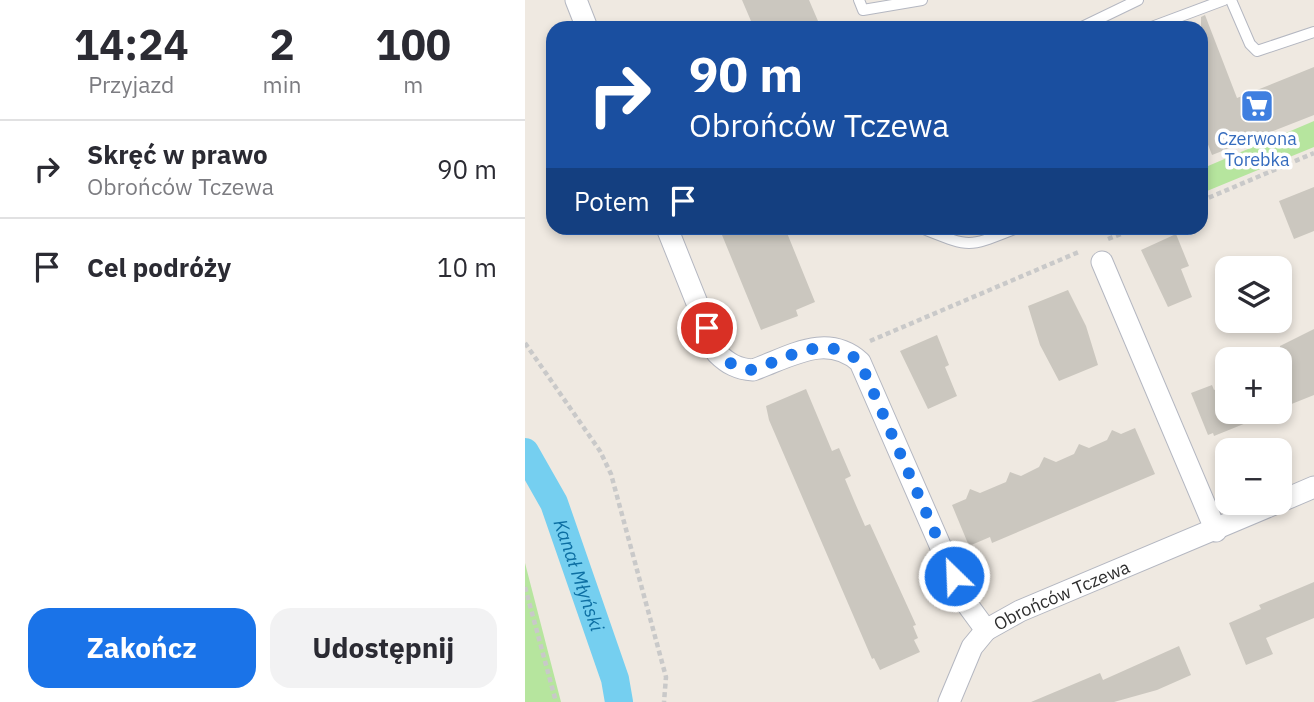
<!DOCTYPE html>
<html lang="pl">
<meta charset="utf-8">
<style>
body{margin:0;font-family:"IBM Plex Sans",sans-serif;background:#f2f2f3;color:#2b2b33;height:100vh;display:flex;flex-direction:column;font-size:26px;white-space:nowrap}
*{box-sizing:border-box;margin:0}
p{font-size:23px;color:#7c7c81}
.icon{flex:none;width:38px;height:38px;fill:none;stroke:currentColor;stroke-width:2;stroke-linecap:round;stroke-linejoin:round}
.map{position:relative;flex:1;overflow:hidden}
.details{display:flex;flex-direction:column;background:#fff;width:525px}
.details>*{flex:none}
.guide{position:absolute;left:21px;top:21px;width:662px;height:214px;border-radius:21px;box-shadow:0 4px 10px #0003;background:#1a4fa0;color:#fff;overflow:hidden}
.fabs{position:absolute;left:690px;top:256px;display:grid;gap:14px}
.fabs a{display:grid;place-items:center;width:77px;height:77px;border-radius:14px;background:#fff;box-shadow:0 4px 10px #0003;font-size:35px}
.pin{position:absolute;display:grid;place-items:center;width:60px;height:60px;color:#fff;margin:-30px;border:4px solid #fff;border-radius:50%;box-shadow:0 2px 7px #0007}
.me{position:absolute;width:77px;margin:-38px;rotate:336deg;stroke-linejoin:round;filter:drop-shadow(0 0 5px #0008)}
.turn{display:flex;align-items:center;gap:24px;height:147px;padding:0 28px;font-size:32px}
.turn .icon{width:91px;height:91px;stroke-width:2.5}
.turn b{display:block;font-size:49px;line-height:60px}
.then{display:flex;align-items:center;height:66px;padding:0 28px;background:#0003;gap:14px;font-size:26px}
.eta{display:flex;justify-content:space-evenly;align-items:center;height:119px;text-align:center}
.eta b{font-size:42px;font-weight:800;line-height:49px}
.primary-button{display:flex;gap:14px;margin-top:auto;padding:14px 28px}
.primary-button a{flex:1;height:80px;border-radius:21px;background:#1a73e8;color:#fff;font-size:28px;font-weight:800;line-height:80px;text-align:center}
.primary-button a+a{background:#f2f2f3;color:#2b2b33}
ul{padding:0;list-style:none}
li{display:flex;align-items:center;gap:21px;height:98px;padding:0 28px;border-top:2px solid #e1e1e2}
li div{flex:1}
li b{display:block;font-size:26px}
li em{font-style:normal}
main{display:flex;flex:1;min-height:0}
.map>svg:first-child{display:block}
.green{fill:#b6e59e}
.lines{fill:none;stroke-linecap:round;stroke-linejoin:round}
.canal{stroke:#75cff0;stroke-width:28}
.building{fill:#cbc7bf}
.lane-casing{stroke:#b4b7c1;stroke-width:12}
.street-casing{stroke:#b4b7c1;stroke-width:23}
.path{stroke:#c9c9c9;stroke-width:4.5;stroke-dasharray:5 3.5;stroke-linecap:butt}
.lane{stroke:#fff;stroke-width:10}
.street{stroke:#fff;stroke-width:21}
.route{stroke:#1a73e8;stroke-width:12;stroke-dasharray:0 21.6}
.labels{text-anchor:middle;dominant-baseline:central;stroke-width:7;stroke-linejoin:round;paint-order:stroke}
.shop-label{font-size:18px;fill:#366cbe;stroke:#fff}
.street-label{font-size:18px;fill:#2e2e2e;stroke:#fff}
.water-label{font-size:19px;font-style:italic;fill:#0d6fa3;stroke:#fff}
</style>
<main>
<section class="details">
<div class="eta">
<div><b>14:24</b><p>Przyjazd</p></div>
<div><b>2</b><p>min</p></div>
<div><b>100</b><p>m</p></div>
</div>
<ul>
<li><svg class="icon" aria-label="right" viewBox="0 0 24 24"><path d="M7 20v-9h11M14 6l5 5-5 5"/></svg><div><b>Skręć w prawo</b><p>Obrońców Tczewa</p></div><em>90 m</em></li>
<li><svg class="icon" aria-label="arrive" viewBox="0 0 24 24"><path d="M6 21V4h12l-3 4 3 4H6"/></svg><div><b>Cel podróży</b></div><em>10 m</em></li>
</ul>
<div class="primary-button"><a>Zakończ</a><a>Udostępnij</a></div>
</section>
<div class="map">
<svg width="789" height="702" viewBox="0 0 789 702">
<rect width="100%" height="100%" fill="#efe9e1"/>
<path class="green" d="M 789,121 L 789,147 L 682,191 L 676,169 Z
M 0,563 L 36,702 L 0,702 Z"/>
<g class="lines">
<path class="canal" id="s1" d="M 0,452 L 29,503 L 90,679 L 94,702"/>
</g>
<path class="building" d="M 217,0 L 284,0 L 296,28 L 229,28 Z
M 680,15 L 712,98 L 789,67 L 789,115 L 687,155 L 676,126 L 676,17 Z
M 789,187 L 789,231 L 769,239 L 754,201 Z
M 216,228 L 260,228 L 290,302 L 271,310 L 273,316 L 236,330 L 197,235 Z
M 651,234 L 664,266 L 656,269 L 667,297 L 643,307 L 616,250 Z
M 543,290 L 561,326 L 573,365 L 534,381 L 515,345 L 503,306 Z
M 789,329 L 789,395 L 754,409 L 755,346 Z
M 412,335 L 424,365 L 420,367 L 432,396 L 403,409 L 375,351 Z
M 702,384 L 702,411 L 748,412 L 689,436 L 688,433 L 683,435 L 666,393 L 687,385 L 689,390 Z
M 281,389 L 307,451 L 314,448 L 326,476 L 320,479 L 330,503 L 340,526 L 345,524 L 391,625 L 388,626 L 393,638 L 389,640 L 395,652 L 355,670 L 349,658 L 347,659 L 244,420 L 241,406 Z
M 610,428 L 630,474 L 467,543 L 465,537 L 444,546 L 427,505 L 441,499 L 445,489 L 455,493 L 481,482 L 485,472 L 496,476 L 514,467 L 519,457 L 531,462 L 549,454 L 554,444 L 564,448 L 582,440 L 587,430 L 596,434 Z
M 789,582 L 789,618 L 741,638 L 748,654 L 721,665 L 704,623 L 736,609 L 734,605 Z
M 654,646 L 666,675 L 632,690 L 589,702 L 506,702 L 575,673 L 578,680 Z"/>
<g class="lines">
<defs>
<path id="lane" d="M 334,0 L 338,10 L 397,0
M 706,0 L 725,44 L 732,51 L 789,32
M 555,28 L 613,0
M 624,28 L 699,0
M 396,228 C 447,248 441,248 492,228"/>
<g id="street">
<path d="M 51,0 L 62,28"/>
<path id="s2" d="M 142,228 L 192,353 C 203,364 213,369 228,370 C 265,357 301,332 335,362 L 439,600 L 461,630 L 495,611 L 754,502"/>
<path d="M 577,262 L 691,531"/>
<path d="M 754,502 L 789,487"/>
<path d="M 424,702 L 447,647 L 461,630"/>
</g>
</defs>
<use href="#lane" class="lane-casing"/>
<use href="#street" class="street-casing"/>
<path class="path" d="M 676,201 L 789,153
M 583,239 L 611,228
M 345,341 L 556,251
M 0,343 L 75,451 L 86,474 L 141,677 L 139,702
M 0,587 L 31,702"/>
<use href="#lane" class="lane"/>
<use href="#street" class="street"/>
</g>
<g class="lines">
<path class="route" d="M 182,328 C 192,351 200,368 228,370 C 265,357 301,332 335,362 L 429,576"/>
</g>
<defs>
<symbol id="supermarket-square" viewBox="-11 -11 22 22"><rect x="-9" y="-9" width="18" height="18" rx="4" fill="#3f7fe0" stroke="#fff"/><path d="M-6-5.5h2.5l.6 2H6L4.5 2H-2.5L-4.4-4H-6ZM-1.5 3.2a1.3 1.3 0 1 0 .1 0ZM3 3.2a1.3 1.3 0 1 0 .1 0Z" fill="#fff"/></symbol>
</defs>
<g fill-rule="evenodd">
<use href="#supermarket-square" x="713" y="87" width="38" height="38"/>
</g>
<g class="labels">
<g class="shop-label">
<text x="732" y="138">Czerwona<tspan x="732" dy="21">Torebka</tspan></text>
</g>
<g class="street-label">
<text stroke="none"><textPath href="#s2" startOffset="670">Obrońców Tczewa</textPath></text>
</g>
<g class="water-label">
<text stroke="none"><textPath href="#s1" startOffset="135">Kanał Młyński</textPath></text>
</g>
</g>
</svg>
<div class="fabs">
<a><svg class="icon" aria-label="layers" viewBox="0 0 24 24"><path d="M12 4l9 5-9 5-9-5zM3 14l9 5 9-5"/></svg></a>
<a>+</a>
<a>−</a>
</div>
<div class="pin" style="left:182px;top:328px;background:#d93025"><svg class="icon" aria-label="arrive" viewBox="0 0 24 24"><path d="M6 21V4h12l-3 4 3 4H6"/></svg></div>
<svg class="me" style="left:429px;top:576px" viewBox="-20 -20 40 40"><circle r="17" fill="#1a73e8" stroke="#fff" stroke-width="3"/><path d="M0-11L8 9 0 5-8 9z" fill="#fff"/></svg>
<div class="guide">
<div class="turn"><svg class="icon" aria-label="right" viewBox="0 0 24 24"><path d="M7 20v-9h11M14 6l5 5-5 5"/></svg><div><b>90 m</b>Obrońców Tczewa</div></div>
<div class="then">Potem<svg class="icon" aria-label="arrive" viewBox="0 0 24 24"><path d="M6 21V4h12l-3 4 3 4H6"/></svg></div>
</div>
</div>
</main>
